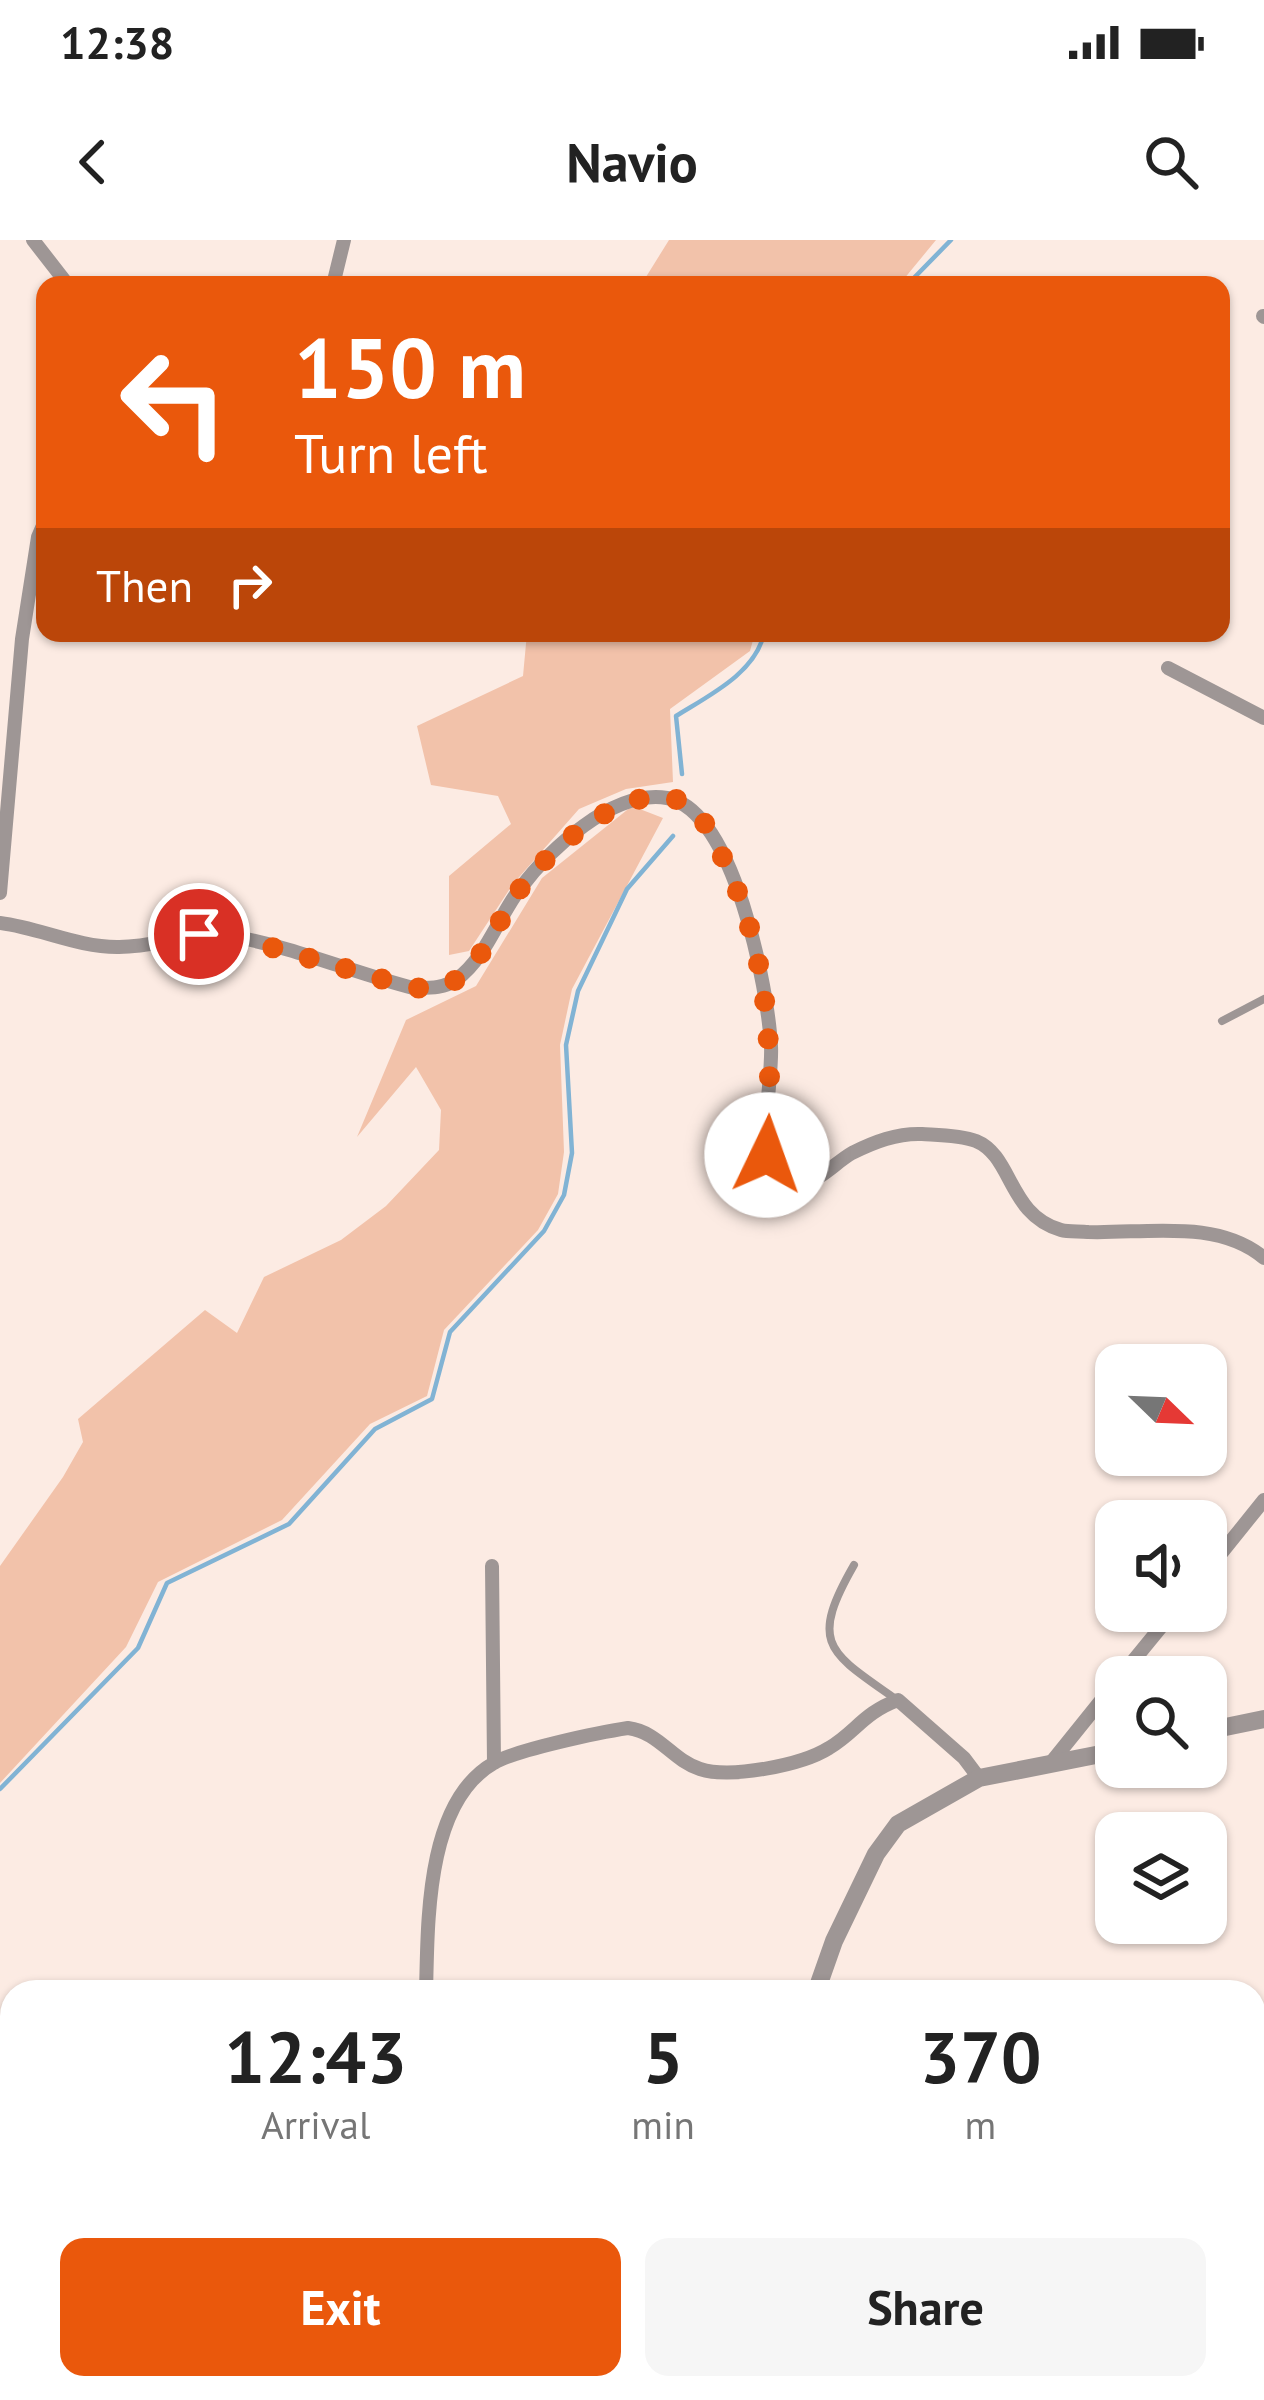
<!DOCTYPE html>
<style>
body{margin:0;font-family:"PT Sans",sans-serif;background:#f6f6f6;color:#222;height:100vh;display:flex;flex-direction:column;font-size:45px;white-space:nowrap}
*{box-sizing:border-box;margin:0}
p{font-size:39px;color:#767676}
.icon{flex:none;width:66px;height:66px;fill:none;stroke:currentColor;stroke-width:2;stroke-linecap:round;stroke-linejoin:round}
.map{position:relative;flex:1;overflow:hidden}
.side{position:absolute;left:0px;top:1740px;width:1266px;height:420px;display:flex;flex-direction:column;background:#fff;border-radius:36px 36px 0 0;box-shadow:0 3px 9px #0004}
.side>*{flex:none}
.hud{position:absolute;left:36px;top:36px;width:1194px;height:366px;border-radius:24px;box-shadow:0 3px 9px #0004;background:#ea580c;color:#fff;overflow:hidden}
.needle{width:78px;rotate:113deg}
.fabs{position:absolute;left:1095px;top:1104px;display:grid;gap:24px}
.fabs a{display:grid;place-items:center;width:132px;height:132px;border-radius:24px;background:#fff;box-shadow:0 3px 9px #0004;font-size:60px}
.pin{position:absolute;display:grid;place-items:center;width:102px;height:102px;color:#fff;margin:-51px;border:6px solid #fff;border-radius:50%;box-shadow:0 3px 12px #0007}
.me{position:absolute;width:132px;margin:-66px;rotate:3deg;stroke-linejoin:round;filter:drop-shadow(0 0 9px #0008)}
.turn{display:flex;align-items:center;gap:42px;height:252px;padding:0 60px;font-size:54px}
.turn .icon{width:156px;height:156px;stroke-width:2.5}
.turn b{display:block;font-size:84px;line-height:102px}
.then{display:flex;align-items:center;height:114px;padding:0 60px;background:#0003;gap:24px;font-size:45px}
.eta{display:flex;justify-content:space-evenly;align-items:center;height:204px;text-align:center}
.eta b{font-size:72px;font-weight:700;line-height:84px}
.cta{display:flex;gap:24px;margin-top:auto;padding:24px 60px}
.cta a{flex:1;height:138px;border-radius:24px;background:#ea580c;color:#fff;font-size:48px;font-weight:700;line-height:138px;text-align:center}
.cta a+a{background:#f6f6f6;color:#222}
.status{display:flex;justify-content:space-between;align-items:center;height:84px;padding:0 60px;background:#fff;direction:ltr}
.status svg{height:33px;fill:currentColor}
header{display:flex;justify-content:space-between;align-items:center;height:156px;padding:0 60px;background:#fff;font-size:54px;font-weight:700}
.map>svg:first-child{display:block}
.green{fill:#f2c2aa}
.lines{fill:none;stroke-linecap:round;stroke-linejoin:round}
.stream{stroke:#81b3d4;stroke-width:4.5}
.service{stroke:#9e9695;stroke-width:8}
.minor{stroke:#9e9695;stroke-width:14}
.tertiary{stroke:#9e9695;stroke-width:18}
.route{stroke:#ea580c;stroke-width:21;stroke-dasharray:0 37.8}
</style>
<div class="status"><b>12:38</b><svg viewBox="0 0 49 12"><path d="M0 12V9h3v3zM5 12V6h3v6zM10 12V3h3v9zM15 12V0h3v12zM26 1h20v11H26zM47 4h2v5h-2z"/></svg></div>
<header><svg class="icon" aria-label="back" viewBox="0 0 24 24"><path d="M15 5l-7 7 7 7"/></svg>Navio<svg class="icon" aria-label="search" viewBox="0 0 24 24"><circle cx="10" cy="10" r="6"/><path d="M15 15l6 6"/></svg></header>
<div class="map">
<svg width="1264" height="2160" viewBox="0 0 1264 2160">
<rect width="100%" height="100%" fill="#fcebe3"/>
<path class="green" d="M 669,0 L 936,0 L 899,45 L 641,45 Z
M 527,393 L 755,393 L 750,411 L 670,469 L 673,542 L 626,549 L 579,569 L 513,644 L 469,711 L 449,715 L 449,636 L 511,584 L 498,556 L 431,545 L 417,486 L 523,436 Z
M 632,566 L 663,578 L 572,749 L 560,805 L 564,912 L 558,954 L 538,990 L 444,1090 L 427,1156 L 370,1184 L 282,1280 L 158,1342 L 126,1407 L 0,1543 L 0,1326 L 63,1237 L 83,1202 L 78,1179 L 205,1070 L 237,1093 L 264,1037 L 341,1000 L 386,966 L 439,910 L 441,870 L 416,827 L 357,897 L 406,780 L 476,746 L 542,638 Z"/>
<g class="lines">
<path class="stream" d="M 907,45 L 951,0
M 682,534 L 676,476 C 708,456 756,433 764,393
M 0,1549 L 138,1408 L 167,1343 L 289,1284 L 375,1189 L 432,1159 L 450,1092 L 544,991 L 564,955 L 572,913 L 566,805 L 578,751 L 627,649 L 673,596"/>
<path class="service" d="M 1222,781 L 1264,759
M 854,1325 C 808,1405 829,1412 897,1460"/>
<path class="minor" d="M 33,0 L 68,45
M 333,45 L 344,0
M 1263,76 L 1264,77
M 1168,428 L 1264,478
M 0,653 L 22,399 L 38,297 L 45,281
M 0,683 C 40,688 77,707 117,707 C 158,708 195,689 236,697 C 296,708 354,733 413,748 C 430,748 443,749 457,739 C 485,719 498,678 519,650 C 549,610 613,549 667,558 C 734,569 768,749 771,806 C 773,837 757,909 775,932 C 801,964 829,926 852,913 C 874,902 897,893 922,894 C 938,895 960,895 976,901 C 1013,916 1008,975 1061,990 C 1068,992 1080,991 1088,992 C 1144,994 1217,978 1264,1018
M 492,1326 L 494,1523
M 1206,1332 L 1264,1260
M 1120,1437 L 1174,1371
M 1050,1524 L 1116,1442
M 426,1752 C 428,1684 425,1562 494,1523 C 515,1510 601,1492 628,1488 C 659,1492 672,1520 700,1529 C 731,1539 802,1525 829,1508 C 856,1492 863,1473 898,1460 L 964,1518 L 979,1538
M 443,2148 L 444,2160
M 881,2148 L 888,2160
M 1209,2160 L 1264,2153"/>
<path class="tertiary" d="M 1206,1491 L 1264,1479
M 816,1752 L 834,1701 L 876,1614 L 898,1584 L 979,1538 L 1116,1511
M 646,2160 L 653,2148"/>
</g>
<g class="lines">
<path class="route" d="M 199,694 L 232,696 L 413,748 C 430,748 443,749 457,739 C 486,718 499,677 520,649 C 550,609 635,531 688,565 C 703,575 711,595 719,610 C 769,708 774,808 767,915"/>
</g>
</svg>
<div class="fabs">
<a><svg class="needle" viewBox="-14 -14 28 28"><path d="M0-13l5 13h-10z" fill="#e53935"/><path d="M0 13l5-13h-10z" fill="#767676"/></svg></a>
<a><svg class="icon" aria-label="sound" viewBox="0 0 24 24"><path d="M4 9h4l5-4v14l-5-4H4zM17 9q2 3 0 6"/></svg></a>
<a><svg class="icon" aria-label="search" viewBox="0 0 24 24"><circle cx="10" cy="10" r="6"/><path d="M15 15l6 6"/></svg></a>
<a><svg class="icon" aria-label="layers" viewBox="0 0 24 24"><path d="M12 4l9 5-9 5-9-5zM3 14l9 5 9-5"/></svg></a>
</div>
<div class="pin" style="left:199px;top:694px;background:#d93025"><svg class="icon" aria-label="arrive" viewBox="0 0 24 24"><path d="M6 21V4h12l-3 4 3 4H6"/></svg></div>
<svg class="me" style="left:767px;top:915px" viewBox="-20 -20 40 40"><circle r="19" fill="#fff"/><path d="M0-13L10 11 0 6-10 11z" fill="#ea580c"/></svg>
<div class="hud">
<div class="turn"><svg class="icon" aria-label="left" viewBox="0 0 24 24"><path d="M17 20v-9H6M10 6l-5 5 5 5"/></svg><div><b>150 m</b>Turn left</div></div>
<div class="then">Then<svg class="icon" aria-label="right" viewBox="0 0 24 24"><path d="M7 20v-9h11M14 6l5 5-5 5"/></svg></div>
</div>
<section class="side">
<div class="eta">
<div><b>12:43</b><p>Arrival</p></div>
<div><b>5</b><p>min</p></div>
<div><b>370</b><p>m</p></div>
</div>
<div class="cta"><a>Exit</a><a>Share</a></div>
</section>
</div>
